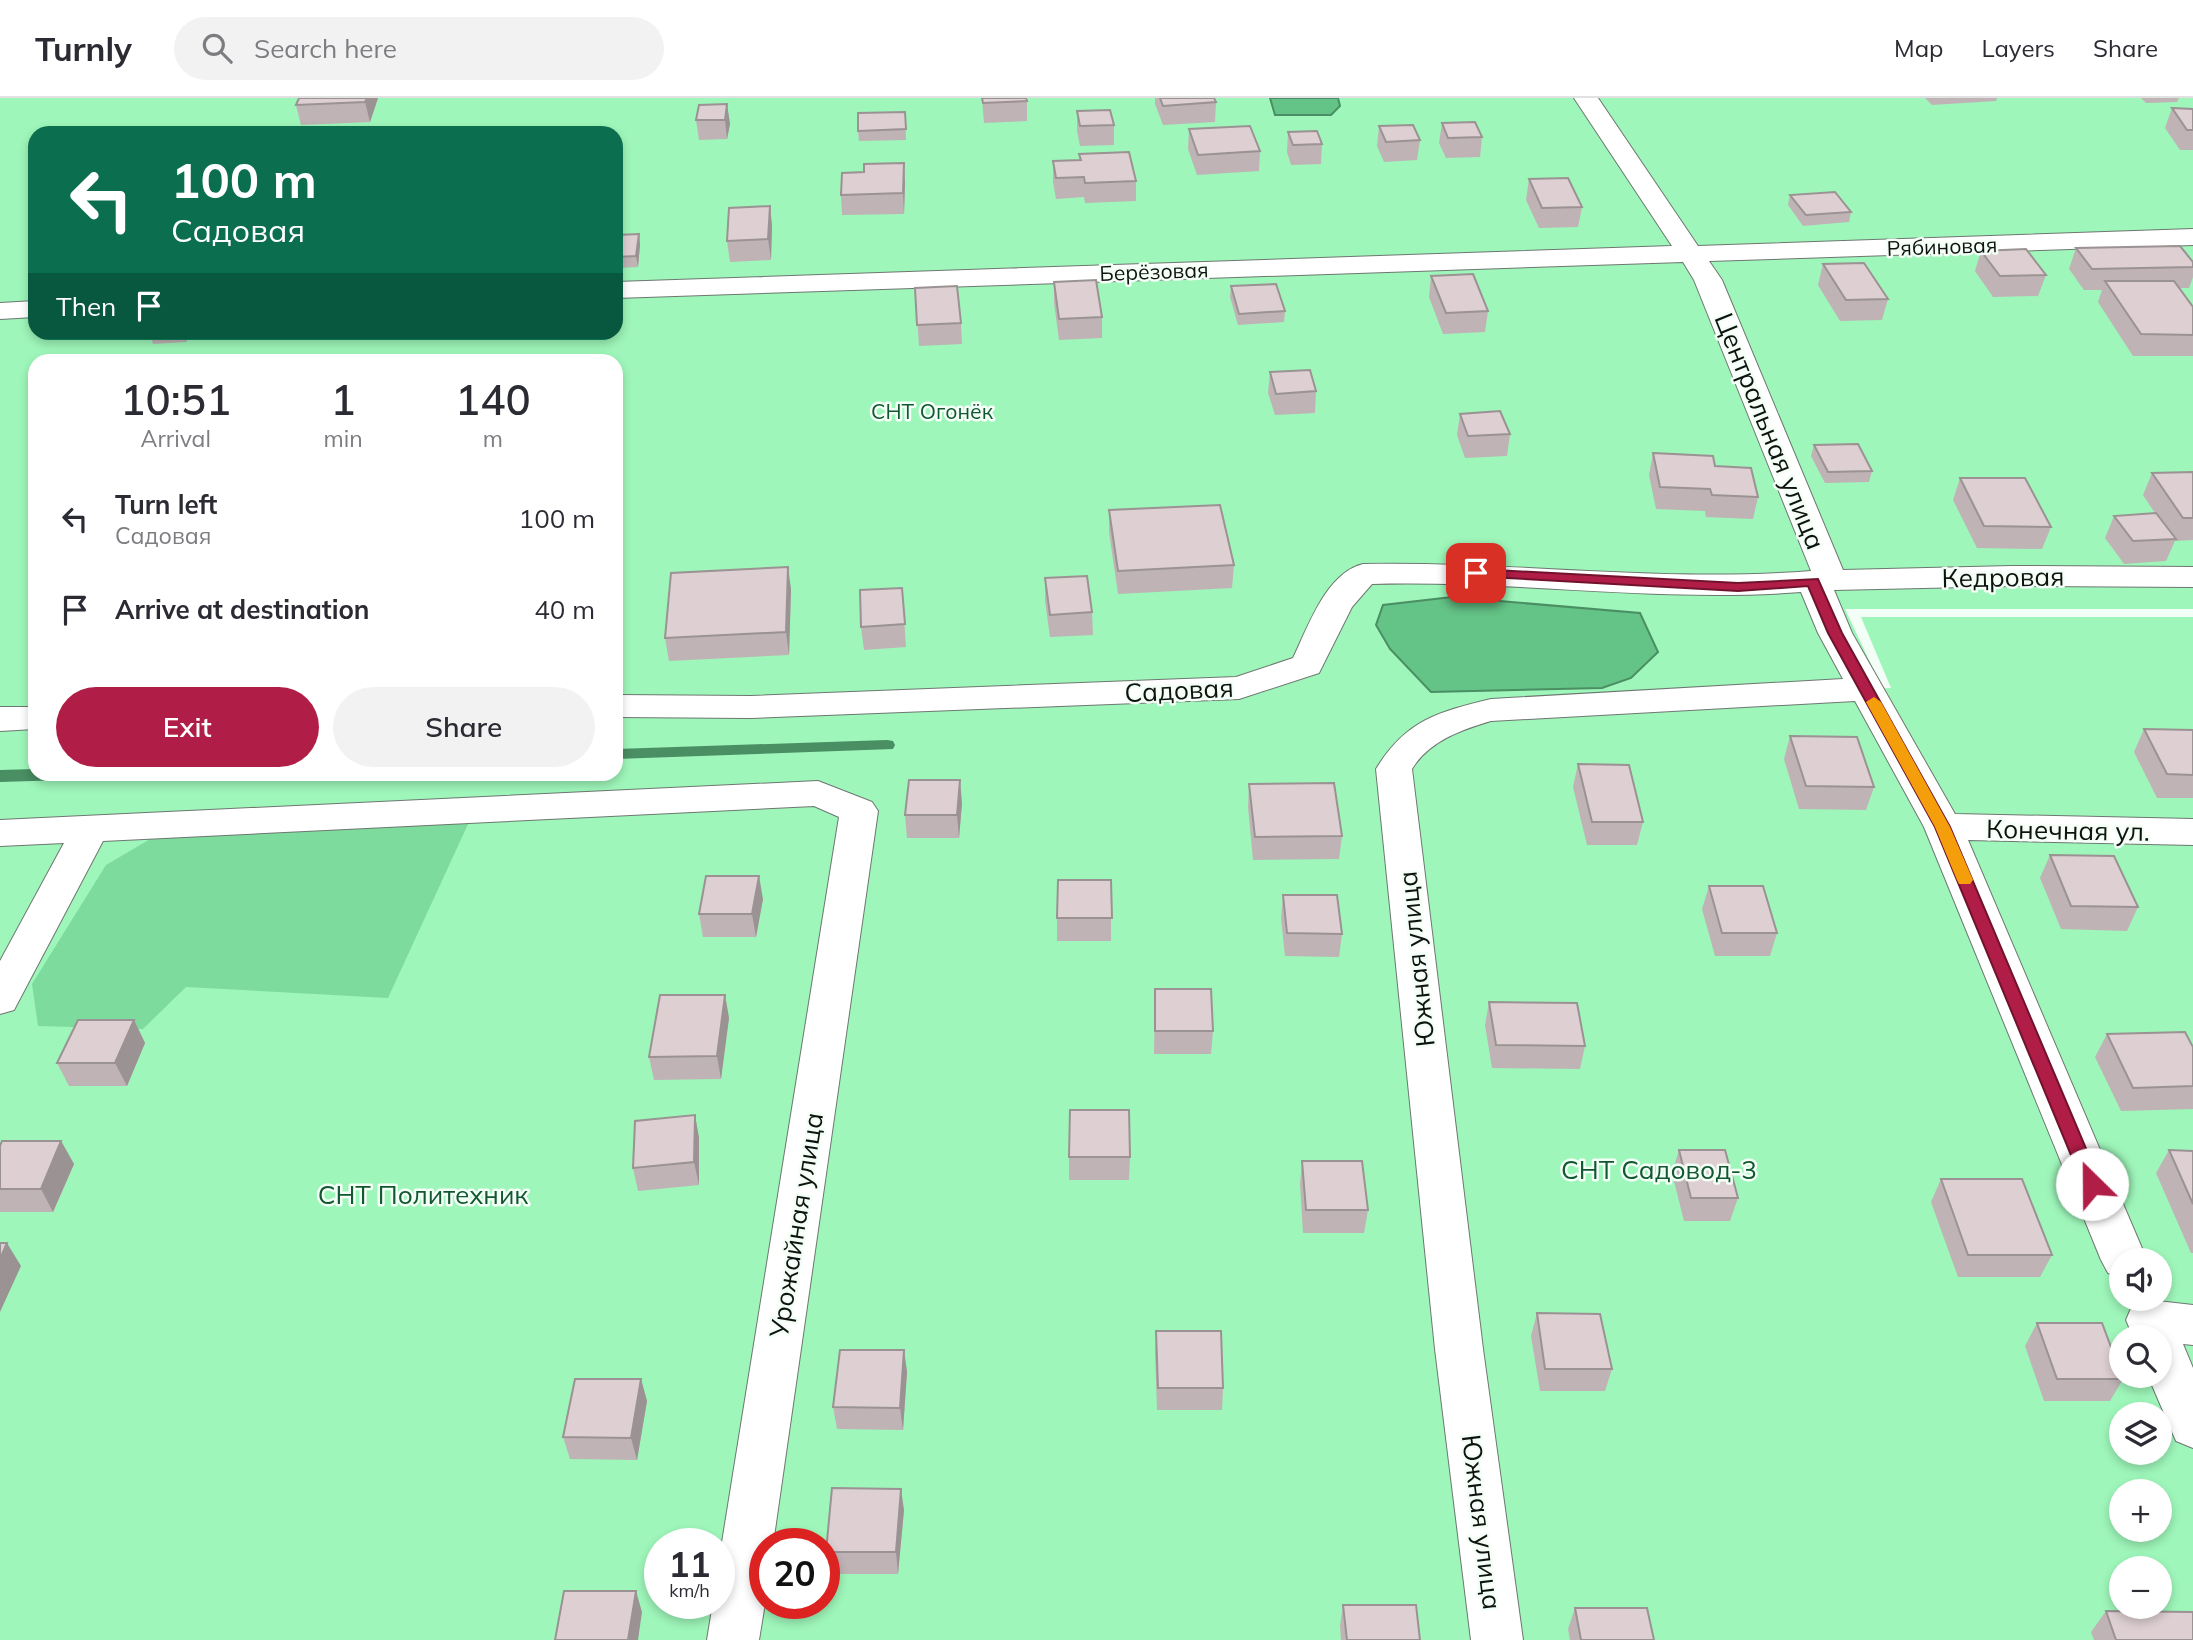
<!DOCTYPE html>
<meta charset="utf-8">
<style>
body{margin:0;font-family:Mulish,sans-serif;background:#f2f2f3;color:#2b2b33;height:100vh;display:flex;flex-direction:column;font-size:26px;white-space:nowrap}
*{box-sizing:border-box;margin:0}
p{font-size:23px;color:#7c7c81}
.icon{flex:none;width:38px;height:38px;fill:none;stroke:currentColor;stroke-width:2;stroke-linecap:round;stroke-linejoin:round}
.map{position:relative;flex:1;overflow:hidden}
.drawer{position:absolute;left:28px;top:256px;width:595px;height:427px;display:flex;flex-direction:column;background:#fff;border-radius:21px;box-shadow:0 4px 10px #0003}
.drawer>*{flex:none}
.banner{position:absolute;left:28px;top:28px;width:595px;height:214px;border-radius:21px;box-shadow:0 4px 10px #0003;background:#0b6e4f;color:#fff;overflow:hidden}
.fabs{position:absolute;left:2109px;top:1150px;display:grid;gap:14px}
.fabs a{display:grid;place-items:center;width:63px;height:63px;border-radius:50%;background:#fff;box-shadow:0 4px 10px #0003;font-size:35px}
.speed{position:absolute;left:644px;top:1430px;display:flex;gap:14px;font-size:35px;font-weight:700;text-align:center}
.speed>*{display:grid;place-content:center;width:91px;height:91px;border-radius:50%;background:#fff;box-shadow:0 4px 10px #0003;line-height:1}
.speed small{font-size:18px;font-weight:400}
.speed .limit{border:10px solid #d22;background:#fff;color:#111}
.pin{position:absolute;display:grid;place-items:center;width:60px;height:60px;color:#fff;margin:-30px;border-radius:14px;box-shadow:0 4px 10px #0006}
.me{position:absolute;width:77px;margin:-38px;rotate:337deg;stroke-linejoin:round;filter:drop-shadow(0 0 5px #0008)}
.turn{display:flex;align-items:center;gap:24px;height:147px;padding:0 28px;font-size:32px}
.turn .icon{width:91px;height:91px;stroke-width:2.5}
.turn b{display:block;font-size:49px;line-height:60px}
.then{display:flex;align-items:center;height:66px;padding:0 28px;background:#0003;gap:14px;font-size:26px}
.eta{display:flex;justify-content:space-evenly;align-items:center;height:119px;text-align:center}
.eta b{font-size:42px;font-weight:600;line-height:49px}
.action{display:flex;gap:14px;margin-top:auto;padding:14px 28px}
.action a{flex:1;height:80px;border-radius:42px;background:#b01d47;color:#fff;font-size:28px;font-weight:600;line-height:80px;text-align:center}
.action a+a{background:#f2f2f3;color:#2b2b33}
ul{padding:0;list-style:none}
li{display:flex;align-items:center;gap:21px;height:91px;padding:0 28px}
li div{flex:1}
li b{display:block;font-size:26px}
li em{font-style:normal}
header{display:flex;align-items:center;gap:42px;box-sizing:border-box;height:98px;padding:0 35px;background:#fff;border-bottom:2px solid #e1e1e2}
header strong{font-size:33px}
nav{display:flex;gap:38px;margin-inline-start:auto;font-size:24px}
.search{width:490px;height:63px;background:#f2f2f3;display:flex;align-items:center;gap:18px;box-sizing:border-box;padding:0 24px;border-radius:38px;color:#7c7c81;font-size:26px}
.map>svg:first-child{display:block}
.green{fill:#9ef6ba;fill-rule:evenodd}
.forest{fill:#7ddc9d}
.water{fill:#64c386;stroke:#4a8e63;stroke-width:2}
.lines{fill:none;stroke-linecap:round;stroke-linejoin:round}
.stream{fill:#4a8e63;fill-rule:evenodd}
.minor-casing{stroke:#6d7770;stroke-width:2}
.minor{fill:#fff;fill-rule:evenodd}
.wall{fill:#bfb3b5}
.shaded-wall{fill:#9b9293}
.building{fill:#ded0d2;stroke:#9b9293;stroke-width:2}
.route{fill:#b01d47;stroke:#72132e;stroke-width:2}
.slow{fill:#f59e0b}
.labels{text-anchor:middle;dominant-baseline:central;stroke-width:5;stroke-linejoin:round;paint-order:stroke}
.far-street-label{font-size:21px;fill:#0f1310;stroke:#f3fef6}
.far-park-label{font-size:21px;fill:#115830;stroke:#f3fef6}
.street-label{font-size:26px;fill:#0f1310;stroke:#f3fef6}
.park-label{font-size:26px;fill:#115830;stroke:#f3fef6}
</style>
<header>
<strong>Turnly</strong>
<div class="search"><svg class="icon" aria-label="search" viewBox="0 0 24 24"><circle cx="10" cy="10" r="6"/><path d="M15 15l6 6"/></svg>Search here</div>
<nav><a>Map</a><a>Layers</a><a>Share</a></nav>
</header>
<div class="map">
<svg width="2193" height="1542" viewBox="0 0 2193 1542">
<rect width="100%" height="100%" fill="#f3fef6"/>
<path class="green" d="M 0,0 L 2193,0 L 2193,511 L 1845,511 L 1878,581 L 1455,608 L 1891,590 L 1861,519 L 2193,519 L 2193,1542 L 0,1542 ZM 35,35 L 616,35 L 616,234 L 35,234 ZM 35,262 L 616,262 L 616,676 L 35,676 ZM 2121,1162 L 2160,1162 L 2160,1200 L 2121,1200 ZM 2121,1239 L 2160,1239 L 2160,1278 L 2121,1278 ZM 2121,1316 L 2160,1316 L 2160,1354 L 2121,1354 ZM 2121,1393 L 2160,1393 L 2160,1432 L 2121,1432 ZM 660,1446 L 719,1446 L 719,1505 L 660,1505 ZM 765,1446 L 824,1446 L 824,1505 L 765,1505 ZM 2121,1470 L 2160,1470 L 2160,1508 L 2121,1508 Z"/>
<path class="forest" d="M 469,724 L 388,900 L 186,889 L 143,931 L 38,928 L 32,886 L 106,767 L 152,740 Z"/>
<path class="water" d="M 1270,0 L 1338,0 L 1340,8 L 1331,17 L 1275,17 Z
M 1452,499 L 1640,515 L 1658,554 L 1631,580 L 1602,590 L 1431,594 L 1390,551 L 1376,527 L 1383,507 Z"/>
<g class="lines">
<path class="stream" d="M 887,642 L 893,643 L 895,647 L 893,651 L 616,661 L 616,651 Z
M 35,671 L 35,676 L 74,676 L 66,682 L 0,684 L 0,672 Z"/>
<defs>
<path id="minor" d="M 1574,0 L 1598,0 L 1698,148 L 2193,131 L 2193,147 L 1709,163 L 1722,182 L 1843,472 L 2012,468 L 2193,469 L 2193,489 L 2012,488 L 1834,492 L 1852,535 L 1955,716 L 2193,721 L 2193,747 L 1968,742 L 2147,1162 L 2121,1162 L 2121,1180 L 2108,1175 L 2101,1162 L 1924,729 L 1855,603 L 1491,623 C 1461,632 1429,643 1412,671 L 1483,1251 L 1523,1542 L 1471,1542 L 1435,1251 L 1376,671 C 1406,622 1438,614 1491,601 L 1843,581 L 1818,535 L 1801,494 C 1659,505 1515,482 1372,486 L 1352,509 L 1319,575 L 1239,601 L 751,620 L 616,619 L 616,597 L 751,598 L 1236,579 L 1293,560 C 1308,529 1326,475 1363,466 C 1512,463 1662,485 1811,473 L 1694,182 L 1683,164 L 616,200 L 616,184 L 1672,148 Z
M 35,203 L 35,219 L 0,221 L 0,205 Z
M 0,609 L 35,609 L 35,631 L 0,633 Z
M 818,683 L 872,704 L 878,713 L 773,1446 L 765,1446 L 765,1505 L 759,1542 L 707,1542 L 713,1505 L 719,1505 L 719,1463 L 839,719 L 814,708 L 103,743 L 14,912 L 0,916 L 0,863 L 64,745 L 0,748 L 0,722 Z
M 2149,1202 L 2193,1207 L 2193,1247 L 2183,1246 L 2193,1270 L 2193,1350 L 2176,1343 L 2148,1278 L 2160,1278 L 2160,1239 L 2132,1236 L 2126,1222 L 2132,1208 Z"/>
</defs>
<use href="#minor" class="minor-casing"/>
<use href="#minor" class="minor"/>
</g>
<path class="wall" d="M 378,0 L 370,24 L 301,27 L 296,7 Z
M 982,0 L 1027,3 L 1027,23 L 984,25 Z
M 1155,0 L 1214,0 L 1216,4 L 1215,24 L 1163,27 L 1155,6 Z
M 1925,0 L 1997,0 L 1996,3 L 1932,7 Z
M 2141,0 L 2179,0 L 2177,4 L 2146,5 Z
M 727,6 L 730,26 L 727,41 L 699,42 L 696,22 Z
M 2172,10 L 2193,11 L 2193,52 L 2180,52 L 2165,30 Z
M 1077,13 L 1114,27 L 1114,47 L 1080,48 L 1077,33 Z
M 905,14 L 906,42 L 859,43 L 858,33 Z
M 1442,25 L 1482,39 L 1480,59 L 1446,60 L 1439,45 Z
M 1379,28 L 1420,42 L 1417,62 L 1384,64 L 1377,48 Z
M 1189,31 L 1260,53 L 1259,73 L 1197,77 L 1188,51 Z
M 1288,34 L 1322,46 L 1321,66 L 1291,67 L 1287,54 Z
M 1079,56 L 1136,83 L 1136,103 L 1085,105 L 1084,99 L 1056,101 L 1053,84 L 1053,63 L 1079,62 Z
M 1529,81 L 1582,109 L 1578,129 L 1539,130 L 1526,102 Z
M 905,85 L 904,116 L 842,117 L 841,97 Z
M 1790,97 L 1851,114 L 1849,124 L 1803,128 L 1788,107 Z
M 770,108 L 772,128 L 771,162 L 730,164 L 727,143 Z
M 639,136 L 640,147 L 638,169 L 616,170 L 616,137 Z
M 2076,150 L 2193,164 L 2193,179 L 2189,190 L 2180,190 L 2193,209 L 2193,258 L 2133,258 L 2098,204 L 2102,192 L 2084,192 L 2069,171 Z
M 1981,153 L 2046,177 L 2038,198 L 1993,199 L 1975,173 Z
M 1823,166 L 1888,201 L 1882,222 L 1840,223 L 1818,187 Z
M 1431,178 L 1488,213 L 1485,234 L 1443,236 L 1429,199 Z
M 1054,184 L 1102,219 L 1102,240 L 1059,242 L 1054,205 Z
M 1231,188 L 1285,213 L 1284,224 L 1238,227 L 1230,199 Z
M 915,190 L 961,225 L 962,246 L 919,248 Z
M 149,234 L 189,234 L 186,244 L 153,246 Z
M 1270,274 L 1316,293 L 1315,315 L 1275,317 L 1268,295 Z
M 1460,316 L 1510,336 L 1507,358 L 1465,360 L 1457,337 Z
M 1814,347 L 1872,373 L 1869,384 L 1825,385 L 1811,358 Z
M 1653,355 L 1715,368 L 1758,399 L 1753,421 L 1706,419 L 1705,413 L 1656,411 L 1649,377 Z
M 2193,374 L 2193,442 L 2175,443 L 2166,463 L 2124,466 L 2105,440 L 2114,418 L 2155,415 L 2143,397 L 2152,375 Z
M 1960,380 L 2051,429 L 2042,451 L 1977,450 L 1953,402 Z
M 1109,412 L 1234,467 L 1232,490 L 1118,496 L 1109,434 Z
M 1045,480 L 1092,514 L 1093,537 L 1050,539 L 1045,503 Z
M 902,490 L 906,549 L 864,552 L 861,529 Z
M 791,491 L 789,557 L 669,563 L 665,540 Z
M 2144,631 L 2193,632 L 2193,700 L 2157,700 L 2134,654 Z
M 1790,638 L 1874,689 L 1866,712 L 1799,711 L 1784,661 Z
M 1578,666 L 1643,724 L 1637,747 L 1587,747 L 1573,689 Z
M 1249,686 L 1342,738 L 1339,761 L 1253,762 L 1248,709 Z
M 962,705 L 959,740 L 907,740 L 905,717 Z
M 2050,757 L 2138,809 L 2127,833 L 2061,831 L 2040,780 Z
M 1111,782 L 1111,843 L 1057,843 L 1057,820 Z
M 1709,788 L 1777,835 L 1770,858 L 1715,858 L 1702,811 Z
M 1283,797 L 1342,836 L 1339,859 L 1285,858 L 1281,820 Z
M 763,801 L 756,839 L 703,839 L 699,816 Z
M 1155,891 L 1213,933 L 1211,956 L 1154,956 Z
M 725,897 L 729,920 L 721,981 L 654,982 L 649,959 Z
M 1489,904 L 1585,948 L 1580,971 L 1492,970 L 1485,927 Z
M 134,922 L 145,945 L 127,988 L 69,988 L 57,965 Z
M 2107,936 L 2193,949 L 2193,1011 L 2121,1013 L 2095,959 Z
M 695,1017 L 699,1040 L 699,1087 L 638,1093 L 633,1070 Z
M 61,1043 L 74,1066 L 53,1114 L 0,1114 L 0,1048 Z
M 1679,1052 L 1738,1100 L 1730,1123 L 1684,1123 L 1672,1075 Z
M 2169,1052 L 2193,1053 L 2193,1155 L 2191,1155 L 2156,1075 Z
M 1069,1059 L 1130,1059 L 1129,1082 L 1069,1082 Z
M 1302,1063 L 1368,1112 L 1364,1135 L 1303,1135 L 1300,1086 Z
M 1941,1081 L 2052,1157 L 2040,1179 L 1958,1179 L 1931,1104 Z
M 1537,1215 L 1612,1271 L 1605,1293 L 1540,1293 L 1531,1238 Z
M 2037,1225 L 2123,1281 L 2110,1303 L 2044,1303 L 2025,1248 Z
M 1156,1233 L 1223,1290 L 1222,1312 L 1157,1312 L 1155,1255 Z
M 904,1252 L 907,1274 L 903,1332 L 837,1331 L 833,1309 Z
M 641,1281 L 647,1303 L 637,1362 L 570,1361 L 563,1339 Z
M 904,1412 L 898,1476 L 830,1476 L 826,1454 Z
M 1343,1507 L 1420,1542 L 1341,1542 L 1340,1528 Z
M 1575,1510 L 1654,1542 L 1570,1542 L 1568,1531 Z
M 2106,1513 L 2193,1542 L 2094,1542 L 2091,1534 Z"/>
<path class="shaded-wall" d="M 367,0 L 378,0 L 370,24 L 365,4 Z
M 727,6 L 730,26 L 727,41 L 725,22 Z
M 904,65 L 905,85 L 904,116 L 903,95 Z
M 770,108 L 772,128 L 771,162 L 768,141 Z
M 639,136 L 640,147 L 638,169 L 636,158 Z
M 183,234 L 189,234 L 186,244 Z
M 616,376 L 617,383 L 616,403 Z
M 788,469 L 791,491 L 789,557 L 786,534 Z
M 960,682 L 962,705 L 959,740 L 957,717 Z
M 759,778 L 763,801 L 756,839 L 752,816 Z
M 725,897 L 729,920 L 721,981 L 717,958 Z
M 134,922 L 145,945 L 127,988 L 115,965 Z
M 695,1017 L 699,1040 L 699,1087 L 694,1064 Z
M 61,1043 L 74,1066 L 53,1114 L 41,1091 Z
M 7,1145 L 21,1168 L 0,1214 L 0,1161 Z
M 904,1252 L 907,1274 L 903,1332 L 900,1310 Z
M 641,1281 L 647,1303 L 637,1362 L 631,1340 Z
M 901,1391 L 904,1412 L 898,1476 L 896,1454 Z
M 636,1493 L 642,1514 L 638,1542 L 628,1542 Z"/>
<path class="building" d="M 299,0 L 367,0 L 365,4 L 296,7 Z
M 982,0 L 1026,0 L 1027,3 L 983,5 Z
M 1160,0 L 1214,0 L 1216,4 L 1163,8 Z
M 727,6 L 725,22 L 696,22 L 699,7 Z
M 2172,10 L 2193,11 L 2193,32 L 2187,32 Z
M 1110,12 L 1114,27 L 1080,28 L 1077,13 Z
M 905,14 L 906,31 L 858,33 L 858,15 Z
M 1475,24 L 1482,39 L 1448,40 L 1442,25 Z
M 1413,27 L 1420,42 L 1386,44 L 1379,28 Z
M 1250,28 L 1260,53 L 1198,57 L 1189,31 Z
M 1317,33 L 1322,46 L 1293,47 L 1288,34 Z
M 1129,54 L 1136,83 L 1085,85 L 1084,79 L 1056,80 L 1053,63 L 1081,62 L 1079,56 Z
M 904,65 L 903,95 L 841,97 L 842,75 L 864,74 L 864,66 Z
M 1568,80 L 1582,109 L 1542,110 L 1529,81 Z
M 1835,94 L 1851,114 L 1806,117 L 1790,97 Z
M 770,108 L 768,141 L 727,143 L 729,110 Z
M 639,136 L 636,158 L 616,159 L 616,137 Z
M 2180,148 L 2193,164 L 2193,169 L 2092,171 L 2076,150 Z
M 2026,151 L 2046,177 L 2000,178 L 1981,153 Z
M 1864,165 L 1888,201 L 1846,202 L 1823,166 Z
M 1473,176 L 1488,213 L 1446,215 L 1431,178 Z
M 1096,182 L 1102,219 L 1059,221 L 1054,184 Z
M 2105,183 L 2174,183 L 2193,209 L 2193,237 L 2141,236 Z
M 1276,186 L 1285,213 L 1239,216 L 1231,188 Z
M 957,188 L 961,225 L 917,227 L 915,190 Z
M 1310,272 L 1316,293 L 1276,296 L 1270,274 Z
M 1500,313 L 1510,336 L 1468,338 L 1460,316 Z
M 1858,346 L 1872,373 L 1828,374 L 1814,347 Z
M 1653,355 L 1713,358 L 1715,368 L 1751,370 L 1758,399 L 1712,397 L 1710,391 L 1660,389 Z
M 2193,374 L 2193,420 L 2183,420 L 2152,375 Z
M 1960,380 L 2025,380 L 2051,429 L 1984,428 Z
M 1220,407 L 1234,467 L 1118,473 L 1109,412 Z
M 2156,415 L 2176,441 L 2133,443 L 2114,418 Z
M 788,469 L 786,534 L 665,540 L 671,475 Z
M 1087,478 L 1092,514 L 1050,517 L 1045,480 Z
M 902,490 L 905,526 L 861,529 L 860,492 Z
M 2144,631 L 2193,632 L 2193,677 L 2167,676 Z
M 1790,638 L 1857,639 L 1874,689 L 1806,688 Z
M 1578,666 L 1629,667 L 1643,724 L 1592,724 Z
M 909,682 L 960,682 L 957,717 L 905,717 Z
M 1334,685 L 1342,738 L 1255,739 L 1249,686 Z
M 2050,757 L 2114,758 L 2138,809 L 2071,808 Z
M 706,778 L 759,778 L 752,816 L 699,816 Z
M 1058,782 L 1111,782 L 1112,820 L 1057,820 Z
M 1709,788 L 1763,788 L 1777,835 L 1722,835 Z
M 1283,797 L 1337,797 L 1342,836 L 1287,835 Z
M 1155,891 L 1211,891 L 1213,933 L 1155,933 Z
M 660,897 L 725,897 L 717,958 L 649,959 Z
M 1489,904 L 1577,905 L 1585,948 L 1496,947 Z
M 78,922 L 134,922 L 115,965 L 57,965 Z
M 2185,934 L 2193,949 L 2193,988 L 2133,990 L 2107,936 Z
M 1070,1012 L 1129,1012 L 1130,1059 L 1069,1059 Z
M 695,1017 L 694,1064 L 633,1070 L 635,1023 Z
M 2,1043 L 61,1043 L 41,1091 L 0,1091 L 0,1048 Z
M 1679,1052 L 1725,1052 L 1738,1100 L 1691,1100 Z
M 2169,1052 L 2193,1053 L 2193,1106 Z
M 1302,1063 L 1362,1063 L 1368,1112 L 1306,1112 Z
M 1941,1081 L 2022,1081 L 2052,1157 L 1968,1157 Z
M 0,1145 L 7,1145 L 0,1161 Z
M 1537,1215 L 1600,1216 L 1612,1271 L 1545,1271 Z
M 2037,1225 L 2102,1225 L 2123,1281 L 2057,1281 Z
M 1156,1233 L 1221,1233 L 1223,1290 L 1158,1290 Z
M 840,1252 L 904,1252 L 900,1310 L 833,1309 Z
M 575,1281 L 641,1281 L 631,1340 L 563,1339 Z
M 832,1390 L 901,1391 L 896,1454 L 826,1454 Z
M 564,1493 L 636,1493 L 628,1542 L 555,1542 Z
M 1343,1507 L 1416,1507 L 1420,1542 L 1347,1542 Z
M 1575,1510 L 1647,1510 L 1654,1542 L 1581,1542 Z
M 2106,1513 L 2193,1514 L 2193,1542 L 2116,1542 Z"/>
<path class="route" d="M 1476,471 L 1738,485 L 1818,481 L 1842,535 L 1950,729 L 2101,1086 L 2098,1091 L 2092,1093 L 2083,1086 L 1935,729 L 1828,535 L 1808,488 L 1738,493 L 1471,478 L 1471,472 Z"/>
<path class="slow" d="M 1874,599 L 1881,604 L 1950,729 L 1973,782 L 1970,786 L 1959,786 L 1957,782 L 1935,729 L 1866,604 Z"/>
<g class="labels">
<g class="far-street-label">
<text transform="translate(1942 148) rotate(-2)">Рябиновая</text>
<text transform="translate(1154 173) rotate(-2)">Берёзовая</text>
</g>
<g class="far-park-label">
<text x="932" y="313">СНТ Огонёк</text>
</g>
<g class="street-label">
<text transform="translate(1770 333) rotate(68)">Центральная улица</text>
<text transform="translate(2003 479) rotate(-1)">Кедровая</text>
<text transform="translate(1179 592) rotate(-3)">Садовая</text>
<text transform="translate(2068 732) rotate(1)">Конечная ул.</text>
<text transform="translate(1416 861) rotate(-96)">Южная улица</text>
<text transform="translate(796 1127) rotate(-81)">Урожайная улица</text>
<text transform="translate(1482 1424) rotate(83)">Южная улица</text>
</g>
<g class="park-label">
<text x="1659" y="1071">СНТ Садовод-3</text>
<text x="423" y="1096">СНТ Политехник</text>
</g>
</g>
</svg>
<div class="fabs">
<a><svg class="icon" aria-label="sound" viewBox="0 0 24 24"><path d="M4 9h4l5-4v14l-5-4H4zM17 9q2 3 0 6"/></svg></a>
<a><svg class="icon" aria-label="search" viewBox="0 0 24 24"><circle cx="10" cy="10" r="6"/><path d="M15 15l6 6"/></svg></a>
<a><svg class="icon" aria-label="layers" viewBox="0 0 24 24"><path d="M12 4l9 5-9 5-9-5zM3 14l9 5 9-5"/></svg></a>
<a>+</a>
<a>−</a>
</div>
<div class="speed"><div>11<small>km/h</small></div><div class="limit">20</div></div>
<div class="pin" style="left:1476px;top:475px;background:#d93025"><svg class="icon" aria-label="arrive" viewBox="0 0 24 24"><path d="M6 21V4h12l-3 4 3 4H6"/></svg></div>
<svg class="me" style="left:2092px;top:1086px" viewBox="-20 -20 40 40"><circle r="19" fill="#fff"/><path d="M0-13L10 11 0 6-10 11z" fill="#b01d47"/></svg>
<div class="banner">
<div class="turn"><svg class="icon" aria-label="left" viewBox="0 0 24 24"><path d="M17 20v-9H6M10 6l-5 5 5 5"/></svg><div><b>100 m</b>Садовая</div></div>
<div class="then">Then<svg class="icon" aria-label="arrive" viewBox="0 0 24 24"><path d="M6 21V4h12l-3 4 3 4H6"/></svg></div>
</div>
<section class="drawer">
<div class="eta">
<div><b>10:51</b><p>Arrival</p></div>
<div><b>1</b><p>min</p></div>
<div><b>140</b><p>m</p></div>
</div>
<ul>
<li><svg class="icon" aria-label="left" viewBox="0 0 24 24"><path d="M17 20v-9H6M10 6l-5 5 5 5"/></svg><div><b>Turn left</b><p>Садовая</p></div><em>100 m</em></li>
<li><svg class="icon" aria-label="arrive" viewBox="0 0 24 24"><path d="M6 21V4h12l-3 4 3 4H6"/></svg><div><b>Arrive at destination</b></div><em>40 m</em></li>
</ul>
<div class="action"><a>Exit</a><a>Share</a></div>
</section>
</div>
